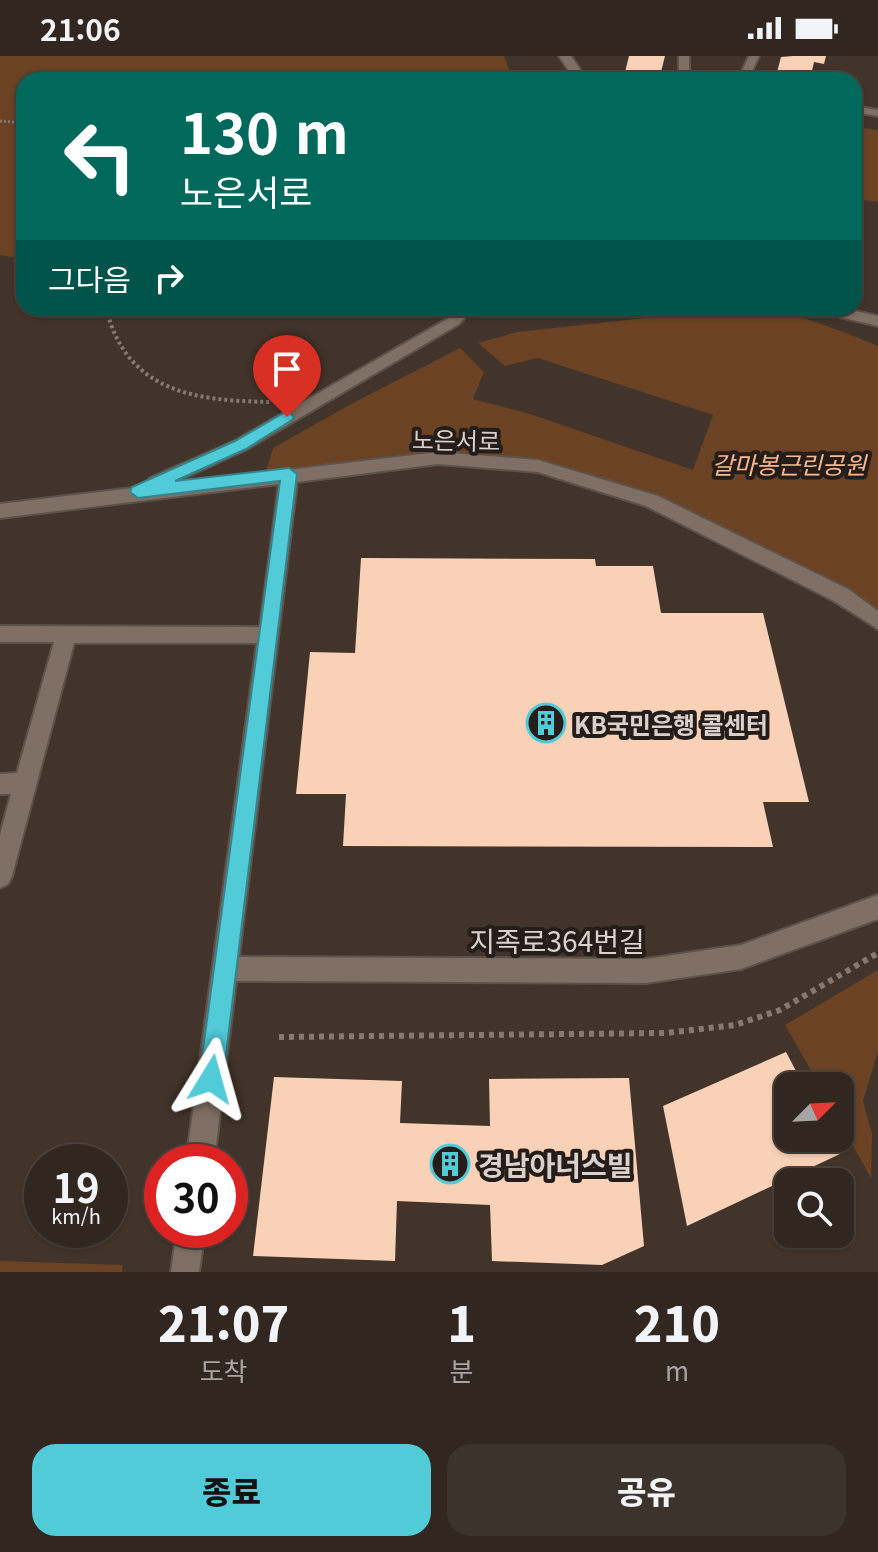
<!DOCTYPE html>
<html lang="ko">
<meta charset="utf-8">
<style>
body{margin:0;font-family:Georgia,"Noto Sans KR",serif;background:#3d332d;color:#f1f3f6;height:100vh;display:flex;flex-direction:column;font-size:30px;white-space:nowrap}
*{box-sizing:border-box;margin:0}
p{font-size:26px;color:#a8a5a5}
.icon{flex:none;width:44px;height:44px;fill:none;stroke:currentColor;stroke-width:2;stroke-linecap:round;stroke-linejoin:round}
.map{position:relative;height:1216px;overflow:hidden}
.drawer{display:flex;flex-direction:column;background:#322720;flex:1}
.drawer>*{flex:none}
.hud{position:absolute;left:16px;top:16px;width:846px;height:244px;border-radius:24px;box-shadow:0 2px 6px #0004,0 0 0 2px #4d443e;background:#00695c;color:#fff;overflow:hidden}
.needle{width:52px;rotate:66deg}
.controls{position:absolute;left:774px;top:1016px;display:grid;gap:16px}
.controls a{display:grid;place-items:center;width:80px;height:80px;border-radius:16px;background:#322720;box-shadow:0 2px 6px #0004,0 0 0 2px #4d443e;font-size:40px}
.speed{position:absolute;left:24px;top:1088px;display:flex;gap:16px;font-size:40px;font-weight:700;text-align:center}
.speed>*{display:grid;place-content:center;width:104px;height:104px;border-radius:50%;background:#322720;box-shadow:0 2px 6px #0004,0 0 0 2px #4d443e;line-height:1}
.speed small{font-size:20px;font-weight:400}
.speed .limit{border:12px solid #d22;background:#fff;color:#111}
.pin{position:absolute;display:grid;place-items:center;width:68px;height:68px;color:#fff;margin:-82px -34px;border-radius:50% 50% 50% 0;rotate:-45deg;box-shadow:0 0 8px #0007}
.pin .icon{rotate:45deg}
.me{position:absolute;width:88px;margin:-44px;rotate:8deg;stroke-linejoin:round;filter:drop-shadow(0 0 6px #0008)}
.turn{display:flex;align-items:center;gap:28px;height:168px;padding:0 32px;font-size:36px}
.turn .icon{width:104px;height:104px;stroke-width:2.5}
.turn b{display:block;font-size:56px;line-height:68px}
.then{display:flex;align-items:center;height:76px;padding:0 32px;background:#0003;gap:16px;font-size:30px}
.eta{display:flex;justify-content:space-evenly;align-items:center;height:136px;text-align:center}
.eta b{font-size:48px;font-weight:800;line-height:56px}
.button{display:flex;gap:16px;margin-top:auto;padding:16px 32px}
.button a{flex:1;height:92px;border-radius:24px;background:#52cbd8;color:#111;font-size:32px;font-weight:800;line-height:92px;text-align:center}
.button a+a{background:#3d332d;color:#f1f3f6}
.status{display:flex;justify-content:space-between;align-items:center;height:56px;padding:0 40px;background:#322720;direction:ltr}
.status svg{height:22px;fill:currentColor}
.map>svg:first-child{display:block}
.green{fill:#6b4223}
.building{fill:#f9d1b7}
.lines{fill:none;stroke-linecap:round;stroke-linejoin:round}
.service-casing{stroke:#5d524a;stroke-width:4}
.minor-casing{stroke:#5d524a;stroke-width:4}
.path-far2{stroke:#857972;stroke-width:3;stroke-dasharray:2 2;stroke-linecap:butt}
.path-far1{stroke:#857972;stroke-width:4;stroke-dasharray:3 3;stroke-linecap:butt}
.path{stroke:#857972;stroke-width:6;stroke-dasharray:5 5;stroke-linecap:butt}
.service{fill:#7f6f64;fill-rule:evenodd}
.minor{fill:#7f6f64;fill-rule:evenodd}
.route{fill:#52cbd8;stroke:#35848c;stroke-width:2}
.labels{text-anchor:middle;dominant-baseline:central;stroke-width:8;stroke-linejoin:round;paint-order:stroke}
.street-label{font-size:24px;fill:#dad1cb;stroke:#241d19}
.park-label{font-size:24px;font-style:italic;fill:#feba8c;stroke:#241d19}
.poi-label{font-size:24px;font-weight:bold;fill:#dad1cb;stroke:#241d19;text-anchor:start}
.near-street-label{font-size:28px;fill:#dad1cb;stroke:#241d19}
.near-poi-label{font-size:28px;font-weight:bold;fill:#dad1cb;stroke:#241d19;text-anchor:start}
</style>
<div class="status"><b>21:06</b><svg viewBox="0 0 49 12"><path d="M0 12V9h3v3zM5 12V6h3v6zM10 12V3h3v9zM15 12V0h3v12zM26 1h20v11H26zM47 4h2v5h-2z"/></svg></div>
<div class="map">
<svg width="878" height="1216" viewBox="0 0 878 1216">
<rect width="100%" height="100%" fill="#42342b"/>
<path class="green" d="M 0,0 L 504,0 L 513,24 L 24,24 L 24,203 L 0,199 Z
M 854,71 L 878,74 L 878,146 L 854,143 Z
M 738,252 C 786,252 834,272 878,290 L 878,557 L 680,457 L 542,411 L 448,401 L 264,422 L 273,392 L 353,347 L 460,292 L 484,316 L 473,343 L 530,358 L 693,414 L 713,359 L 538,302 L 505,310 L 478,287 L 517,276 Z
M 878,914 L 878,995 L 863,1045 L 872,1078 L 871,1122 L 840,1067 L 840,1030 L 820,1030 L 785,969 Z
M 0,1205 L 123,1209 L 122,1216 L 0,1216 Z"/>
<path class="building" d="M 629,0 L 665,0 L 660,20 L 625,16 Z
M 793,0 L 826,0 L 824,8 L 814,6 L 810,24 L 775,24 L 781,1 Z
M 361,502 L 595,503 L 596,510 L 653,510 L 661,557 L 763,557 L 809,746 L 763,746 L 773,791 L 343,790 L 346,738 L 296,738 L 310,596 L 355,597 Z
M 786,996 L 804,1030 L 788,1030 L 788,1082 L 831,1082 L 840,1098 L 687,1170 L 663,1050 Z
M 274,1021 L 402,1025 L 400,1067 L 490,1070 L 489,1023 L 629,1022 L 644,1190 L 602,1209 L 492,1205 L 490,1149 L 397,1145 L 395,1205 L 253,1200 Z"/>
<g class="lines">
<defs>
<path id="service" d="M 679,0 L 689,0 L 689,13 L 698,24 L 687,24 L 679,14 Z
M 749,0 L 759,0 L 748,24 L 738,24 Z
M 854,50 L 878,54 L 878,60 L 854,56 Z"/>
<path id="minor" d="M 559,0 L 571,0 L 587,24 L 575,24 Z
M 458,252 L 474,252 L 459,268 L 247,393 L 171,428 L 438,396 L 538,404 L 658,440 L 848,533 L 878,555 L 878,573 L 834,545 L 646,450 L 538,416 L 438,408 L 297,426 L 239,901 L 646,903 L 741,889 L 878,839 L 878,863 L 741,913 L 646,927 L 236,925 L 214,1106 L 186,1106 L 257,587 L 74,587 L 12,820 L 8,828 L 0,832 L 0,779 L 11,738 L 0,738 L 0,718 L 17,717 L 54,586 L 0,586 L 0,570 L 260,571 L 279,428 L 0,462 L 0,448 L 149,430 L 150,422 L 235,385 L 449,262 Z
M 845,253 L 878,260 L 878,270 L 840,261 L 840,255 Z
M 177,1174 L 205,1174 L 199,1216 L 171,1216 Z"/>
</defs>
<use href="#service" class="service-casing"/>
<use href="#minor" class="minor-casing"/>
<path class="path-far2" d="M 0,65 L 24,67"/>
<path class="path-far1" d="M 106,252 C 127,337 196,345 272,346"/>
<path class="path" d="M 279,981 L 666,977 L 735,969 L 780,954 L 878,897"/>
<use href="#service" class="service"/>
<use href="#minor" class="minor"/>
</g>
<path class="route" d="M 287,355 L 294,361 L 292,364 L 246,393 L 175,425 L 289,412 L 297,418 L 223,1023 L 220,1032 L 211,1035 L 203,1032 L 199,1023 L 280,425 L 138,442 L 130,436 L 132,431 L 235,385 Z"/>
<defs>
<symbol id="building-ring" viewBox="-11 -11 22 22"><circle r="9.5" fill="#241d19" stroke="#52cbd8" stroke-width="1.5"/><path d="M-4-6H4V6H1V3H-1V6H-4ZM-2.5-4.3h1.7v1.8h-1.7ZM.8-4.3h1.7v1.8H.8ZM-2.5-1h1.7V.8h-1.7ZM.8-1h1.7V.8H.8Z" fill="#52cbd8"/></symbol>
</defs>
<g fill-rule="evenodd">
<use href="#building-ring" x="524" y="645" width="44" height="44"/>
<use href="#building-ring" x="428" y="1086" width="44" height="44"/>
</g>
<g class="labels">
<g class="street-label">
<text transform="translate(456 383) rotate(1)">노은서로</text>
</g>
<g class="park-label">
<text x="789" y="407">갈마봉근린공원</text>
</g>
<g class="poi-label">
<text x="574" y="667">KB국민은행 콜센터</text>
</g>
<g class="near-street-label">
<text x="557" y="884">지족로364번길</text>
</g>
<g class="near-poi-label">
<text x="478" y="1108">경남아너스빌</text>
</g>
</g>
</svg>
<div class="controls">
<a><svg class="needle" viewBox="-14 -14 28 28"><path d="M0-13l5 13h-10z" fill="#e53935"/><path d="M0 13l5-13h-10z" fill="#a8a5a5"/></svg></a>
<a><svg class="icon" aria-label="search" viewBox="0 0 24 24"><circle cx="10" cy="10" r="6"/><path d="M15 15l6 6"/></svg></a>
</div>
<div class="speed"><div>19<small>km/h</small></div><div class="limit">30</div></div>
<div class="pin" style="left:287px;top:361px;background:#d93025"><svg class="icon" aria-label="arrive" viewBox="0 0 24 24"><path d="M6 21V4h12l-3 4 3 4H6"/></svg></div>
<svg class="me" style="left:211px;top:1023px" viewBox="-20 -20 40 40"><path d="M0-17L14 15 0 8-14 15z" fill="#52cbd8" stroke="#fff" stroke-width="4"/></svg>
<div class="hud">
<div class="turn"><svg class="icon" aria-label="left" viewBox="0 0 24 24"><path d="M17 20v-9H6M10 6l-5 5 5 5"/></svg><div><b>130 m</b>노은서로</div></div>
<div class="then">그다음<svg class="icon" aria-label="right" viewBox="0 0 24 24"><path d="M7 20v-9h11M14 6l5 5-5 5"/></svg></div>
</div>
</div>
<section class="drawer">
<div class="eta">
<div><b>21:07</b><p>도착</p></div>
<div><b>1</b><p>분</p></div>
<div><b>210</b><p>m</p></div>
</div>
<div class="button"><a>종료</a><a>공유</a></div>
</section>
